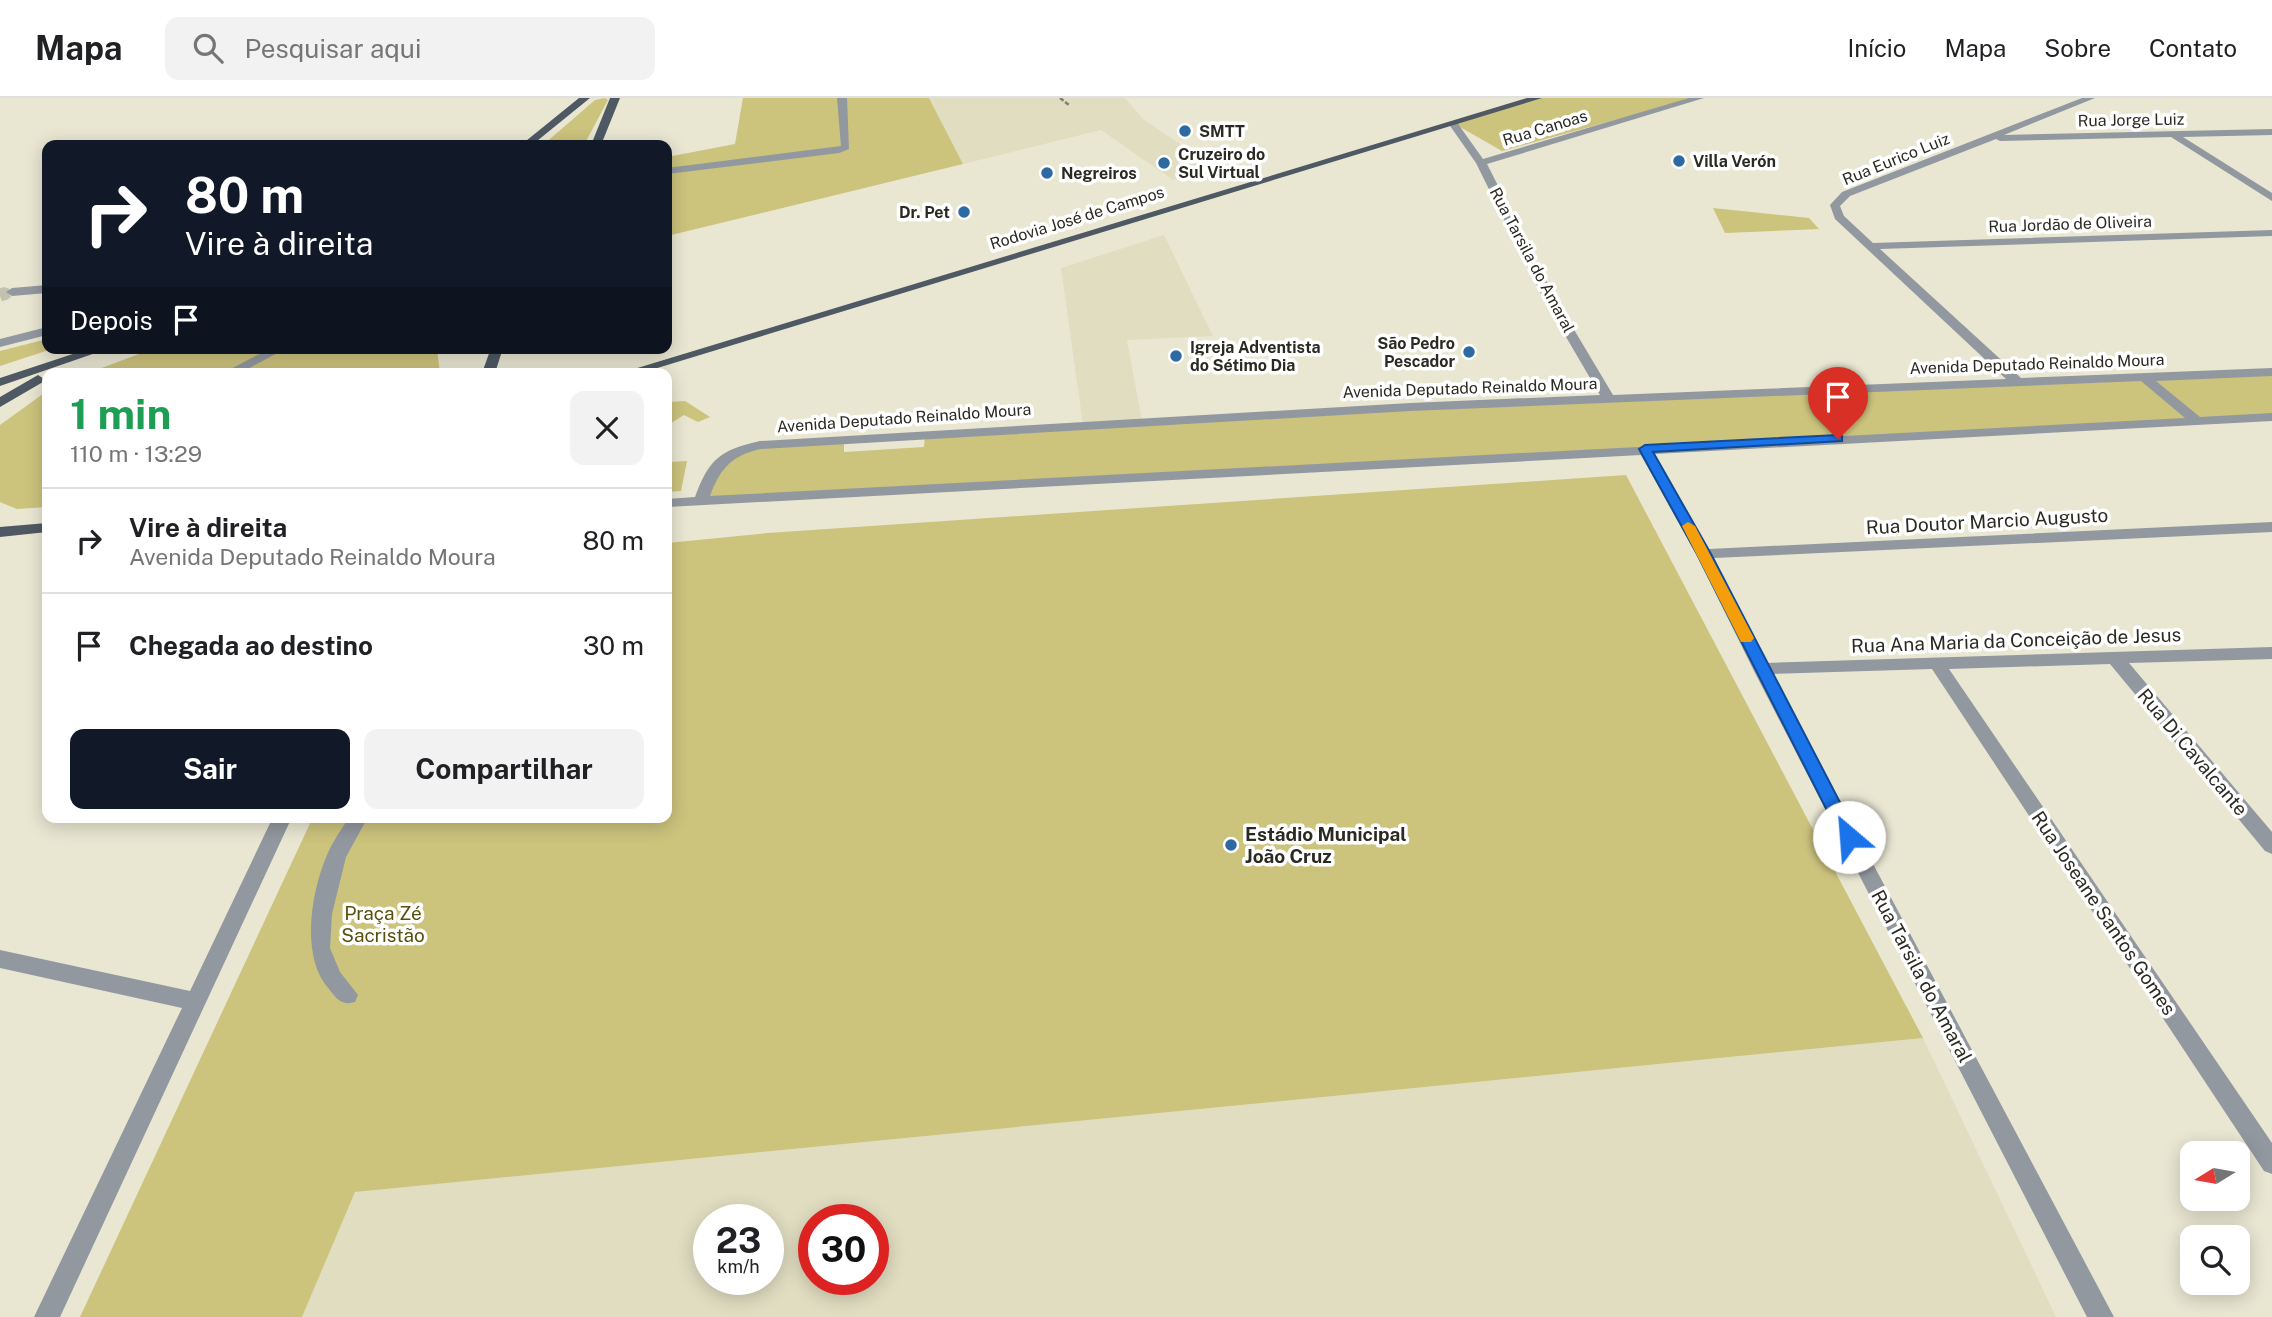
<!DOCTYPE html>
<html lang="pt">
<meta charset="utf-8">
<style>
body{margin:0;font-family:"Public Sans",sans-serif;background:#f2f2f2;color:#202124;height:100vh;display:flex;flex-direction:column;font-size:26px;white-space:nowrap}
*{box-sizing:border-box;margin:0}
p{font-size:23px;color:#757577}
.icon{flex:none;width:38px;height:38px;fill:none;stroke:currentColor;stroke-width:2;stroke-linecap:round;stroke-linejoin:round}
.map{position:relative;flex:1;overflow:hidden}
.sheet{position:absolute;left:42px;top:270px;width:630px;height:455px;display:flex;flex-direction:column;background:#fff;border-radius:14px;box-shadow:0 4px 18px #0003}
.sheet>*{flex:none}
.guide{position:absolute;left:42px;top:42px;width:630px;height:214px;border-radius:14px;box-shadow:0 4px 18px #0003;background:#111827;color:#fff;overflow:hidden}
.needle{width:46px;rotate:259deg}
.buttons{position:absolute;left:2180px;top:1043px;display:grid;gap:14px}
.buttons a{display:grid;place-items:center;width:70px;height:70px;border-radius:14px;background:#fff;box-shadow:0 4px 18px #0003;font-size:35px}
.speed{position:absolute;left:693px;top:1106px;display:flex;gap:14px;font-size:35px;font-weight:700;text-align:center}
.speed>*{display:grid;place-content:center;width:91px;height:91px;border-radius:50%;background:#fff;box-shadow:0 4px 18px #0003;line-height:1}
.speed small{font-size:18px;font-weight:400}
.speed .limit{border:10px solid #d22;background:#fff;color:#111}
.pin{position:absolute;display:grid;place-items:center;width:60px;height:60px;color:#fff;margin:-72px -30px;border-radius:50% 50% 50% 0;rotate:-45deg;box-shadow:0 0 7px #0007}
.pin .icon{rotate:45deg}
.me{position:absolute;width:77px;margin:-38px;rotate:333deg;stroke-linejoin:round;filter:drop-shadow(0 0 5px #0008)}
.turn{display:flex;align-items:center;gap:24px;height:147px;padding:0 28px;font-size:32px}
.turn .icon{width:91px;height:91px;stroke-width:2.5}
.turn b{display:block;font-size:49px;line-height:60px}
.then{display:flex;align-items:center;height:66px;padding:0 28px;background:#0003;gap:14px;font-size:26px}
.round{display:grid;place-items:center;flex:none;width:74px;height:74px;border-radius:14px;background:#f2f2f2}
.summary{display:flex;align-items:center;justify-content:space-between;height:119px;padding:0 28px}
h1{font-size:42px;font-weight:700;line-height:52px;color:#1e9e55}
.button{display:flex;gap:14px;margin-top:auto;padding:14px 28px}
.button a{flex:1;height:80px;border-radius:14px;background:#111827;color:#fff;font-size:28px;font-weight:700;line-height:80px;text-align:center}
.button a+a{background:#f2f2f2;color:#202124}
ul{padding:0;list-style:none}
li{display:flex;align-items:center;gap:21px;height:105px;padding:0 28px;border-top:2px solid #e0e0e0}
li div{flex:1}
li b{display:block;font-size:26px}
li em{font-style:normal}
header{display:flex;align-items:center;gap:42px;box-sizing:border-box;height:98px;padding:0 35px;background:#fff;border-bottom:2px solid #e0e0e0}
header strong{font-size:33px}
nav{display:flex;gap:38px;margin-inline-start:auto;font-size:24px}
.search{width:490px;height:63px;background:#f2f2f2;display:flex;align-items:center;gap:18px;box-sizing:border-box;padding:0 24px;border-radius:14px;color:#757577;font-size:26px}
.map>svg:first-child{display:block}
.built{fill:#e0ddc1;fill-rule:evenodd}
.green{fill:#ccc37d}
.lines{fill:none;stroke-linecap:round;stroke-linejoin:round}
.minor-tunnel-far1{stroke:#c3c1af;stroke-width:10;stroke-dasharray:10 5;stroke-linecap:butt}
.minor-tunnel{stroke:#c3c1af;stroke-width:13;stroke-dasharray:13 7;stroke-linecap:butt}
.path{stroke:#818072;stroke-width:2.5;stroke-dasharray:4.5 2;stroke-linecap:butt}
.minor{fill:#92989f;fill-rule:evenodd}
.major{fill:#4e5964;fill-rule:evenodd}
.route{fill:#1a73e8;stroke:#114b97;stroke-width:2}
.slow{fill:#f59e0b}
.poi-dot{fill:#2d6aa1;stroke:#fff;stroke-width:2.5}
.labels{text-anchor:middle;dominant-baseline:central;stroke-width:7;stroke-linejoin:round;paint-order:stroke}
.far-street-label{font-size:16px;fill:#2b2a22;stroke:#fff}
.far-poi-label{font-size:16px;font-weight:bold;fill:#2b2a22;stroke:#fff;text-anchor:start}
.street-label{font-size:19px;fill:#2b2a22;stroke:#fff}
.poi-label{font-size:19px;font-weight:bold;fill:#2b2a22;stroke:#fff;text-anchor:start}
.park-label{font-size:19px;fill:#584f0c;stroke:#fff}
</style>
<header>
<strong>Mapa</strong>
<div class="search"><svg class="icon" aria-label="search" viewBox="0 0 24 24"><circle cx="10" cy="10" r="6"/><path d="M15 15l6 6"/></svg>Pesquisar aqui</div>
<nav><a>Início</a><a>Mapa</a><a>Sobre</a><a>Contato</a></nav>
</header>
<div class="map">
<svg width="2272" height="1219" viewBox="0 0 2272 1219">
<rect width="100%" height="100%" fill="#e9e7d2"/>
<path class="built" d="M 929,0 L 1125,0 L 1143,21 L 1215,70 L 1173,82 L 1101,32 L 963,66 Z
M 1164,137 L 1213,238 L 1127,242 L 1142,323 L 1083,327 L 1061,170 Z
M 1923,940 L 2056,1219 L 302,1219 L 355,1094 ZM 709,1122 L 768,1122 L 768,1181 L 709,1181 ZM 814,1122 L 873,1122 L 873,1181 L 814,1181 Z"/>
<path class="green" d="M 605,0 L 608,2 L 584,47 L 543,47 L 595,2 Z
M 743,0 L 929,0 L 963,66 L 667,138 L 667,59 L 735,46 Z
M 1537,0 L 1695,0 L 1502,53 L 1453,25 Z
M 1713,110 L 1809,120 L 1819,131 L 1725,135 Z
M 47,241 L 47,250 L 55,250 L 0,268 L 0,253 Z
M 155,250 L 437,250 L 440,275 L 88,275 Z
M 2272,274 L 2272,319 L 701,403 L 734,352 L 844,341 L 844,354 L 924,349 L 925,335 L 1410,309 Z
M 47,293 L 47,409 L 17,411 L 0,404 L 0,327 Z
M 685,303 L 710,319 L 698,324 L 684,317 L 671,325 L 667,323 L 667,304 Z
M 687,363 L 681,393 L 667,394 L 667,364 Z
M 1626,377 L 1923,940 L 355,1094 L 302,1219 L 80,1219 L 313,719 L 667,719 L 667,445 L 768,435 Z"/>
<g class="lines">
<path class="minor-tunnel-far1" d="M 0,197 L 12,194"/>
<path class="minor-tunnel" d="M 0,197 L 7,195"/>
<path class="path" d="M 1060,0 L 1069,7"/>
<path class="minor" d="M 837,0 L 847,0 L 849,51 L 839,55 L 667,76 L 667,70 L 841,48 Z
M 1689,0 L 1704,0 L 1487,66 L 1554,198 L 1613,297 L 2006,281 L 1835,121 L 1830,107 L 1842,94 L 2082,0 L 2095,0 L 2004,37 L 2272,31 L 2272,37 L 2183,39 L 2272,95 L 2272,103 L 2171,39 L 2000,43 L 1996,41 L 1850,98 L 1840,108 L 1844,118 L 1873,145 L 2272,132 L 2272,138 L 1880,151 L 2021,280 L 2272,270 L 2272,278 L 2156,283 L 2200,319 L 2272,315 L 2272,323 L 1655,356 L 1709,451 L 2272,424 L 2272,434 L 1714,460 L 1766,565 L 2272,549 L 2272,561 L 2129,565 L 2272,734 L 2272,756 L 2265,753 L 2110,566 L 1949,571 L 2272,1045 L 2272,1076 L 2264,1073 L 1932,571 L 1772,576 L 2114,1219 L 2087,1219 L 1753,571 L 1696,456 L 1641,357 L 667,409 L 667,401 L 695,399 C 709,361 720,352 760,343 L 1410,305 L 1600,297 L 1542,198 L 1476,65 L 1448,25 L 1456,23 L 1483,61 ZM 2141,283 L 2185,320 L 710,398 C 720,371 731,358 760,351 L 1410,313 Z
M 47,187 L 47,195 L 12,198 L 6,194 L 12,190 Z
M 47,229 L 47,237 L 0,249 L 0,241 Z
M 271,250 L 287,250 L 240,275 L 223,275 Z
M 273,719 L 292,719 L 60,1219 L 34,1219 L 182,910 L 0,870 L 0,852 L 190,893 Z
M 349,719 L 368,719 L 346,759 L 332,816 L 330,850 L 340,874 L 358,897 L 355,904 C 341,908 337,901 329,891 C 300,859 311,794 327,757 C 332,744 342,731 349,719 Z"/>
<path class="major" d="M 579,0 L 590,0 L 532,47 L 521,47 Z
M 610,0 L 620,0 L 601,47 L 591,47 Z
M 1527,0 L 1542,0 L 641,275 L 621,275 Z
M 91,250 L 110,250 L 0,288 L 0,280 Z
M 491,250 L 503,250 L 495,275 L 482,275 Z
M 38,277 L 44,281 L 43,284 L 0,309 L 0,299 Z
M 47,425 L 47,434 L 0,439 L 0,429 Z"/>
</g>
<path class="route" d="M 1838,337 L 1842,338 L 1842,343 L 1653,354 L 1711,456 L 1858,739 L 1855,744 L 1843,744 L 1697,456 L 1639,351 L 1645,347 Z"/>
<path class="slow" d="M 1688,424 L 1695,428 L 1754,540 L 1751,544 L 1741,544 L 1739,540 L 1682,428 Z"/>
<g class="poi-dot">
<circle cx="1185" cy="33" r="7"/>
<circle cx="1679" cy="63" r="7"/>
<circle cx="1164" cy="65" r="7"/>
<circle cx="1047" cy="75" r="7"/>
<circle cx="964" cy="114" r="7"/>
<circle cx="1469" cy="254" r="7"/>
<circle cx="1176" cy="258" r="7"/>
<circle cx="1231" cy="747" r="7"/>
</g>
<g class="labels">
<g class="far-street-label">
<text transform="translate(2131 22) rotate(-1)">Rua Jorge Luiz</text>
<text transform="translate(1545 30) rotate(-17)">Rua Canoas</text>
<text transform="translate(1896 61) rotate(-22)">Rua Eurico Luiz</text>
<text transform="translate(1077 120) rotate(-17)">Rodovia José de Campos</text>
<text transform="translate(2070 126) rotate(-2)">Rua Jordão de Oliveira</text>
<text transform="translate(1532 162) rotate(62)">Rua Tarsila do Amaral</text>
<text transform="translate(2037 266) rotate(-2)">Avenida Deputado Reinaldo Moura</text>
<text transform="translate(1470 290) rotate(-2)">Avenida Deputado Reinaldo Moura</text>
<text transform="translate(904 320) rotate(-4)">Avenida Deputado Reinaldo Moura</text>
</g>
<g class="far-poi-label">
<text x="1199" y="33">SMTT</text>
<text x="1178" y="56">Cruzeiro do<tspan x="1178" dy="18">Sul Virtual</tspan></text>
<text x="1693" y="63">Villa Verón</text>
<text x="1061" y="75">Negreiros</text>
<text x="950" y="114" text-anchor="end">Dr. Pet</text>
<text x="1455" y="245" text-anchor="end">São Pedro<tspan x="1455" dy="18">Pescador</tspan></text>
<text x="1190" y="249">Igreja Adventista<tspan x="1190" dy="18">do Sétimo Dia</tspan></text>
</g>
<g class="street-label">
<text transform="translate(1987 423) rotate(-3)">Rua Doutor Marcio Augusto</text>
<text transform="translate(2016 542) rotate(-2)">Rua Ana Maria da Conceição de Jesus</text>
<text transform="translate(2193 654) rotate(50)">Rua Di Cavalcante</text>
<text transform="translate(2104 815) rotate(56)">Rua Joseane Santos Gomes</text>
<text transform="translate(1922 878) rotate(62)">Rua Tarsila do Amaral</text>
</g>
<g class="poi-label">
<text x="1245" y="736">Estádio Municipal<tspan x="1245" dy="22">João Cruz</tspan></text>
</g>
<g class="park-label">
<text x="383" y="815">Praça Zé<tspan x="383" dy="22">Sacristão</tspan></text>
</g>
</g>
</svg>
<div class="buttons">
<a><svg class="needle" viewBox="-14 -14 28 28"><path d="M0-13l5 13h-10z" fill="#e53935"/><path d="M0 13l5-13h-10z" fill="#757577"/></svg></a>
<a><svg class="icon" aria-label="search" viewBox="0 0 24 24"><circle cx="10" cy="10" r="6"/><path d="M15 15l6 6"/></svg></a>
</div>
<div class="speed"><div>23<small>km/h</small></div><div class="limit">30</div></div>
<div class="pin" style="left:1838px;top:341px;background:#d93025"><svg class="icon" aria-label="arrive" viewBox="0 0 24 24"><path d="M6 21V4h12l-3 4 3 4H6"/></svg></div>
<svg class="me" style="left:1849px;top:739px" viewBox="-20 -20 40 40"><circle r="19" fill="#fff"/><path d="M0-13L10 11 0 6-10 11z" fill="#1a73e8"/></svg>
<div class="guide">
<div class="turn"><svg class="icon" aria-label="right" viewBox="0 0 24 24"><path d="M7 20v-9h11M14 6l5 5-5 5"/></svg><div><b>80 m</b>Vire à direita</div></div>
<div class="then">Depois<svg class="icon" aria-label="arrive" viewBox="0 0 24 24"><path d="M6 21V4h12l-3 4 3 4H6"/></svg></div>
</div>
<section class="sheet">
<div class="summary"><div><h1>1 min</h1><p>110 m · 13:29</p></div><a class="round"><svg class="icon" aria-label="close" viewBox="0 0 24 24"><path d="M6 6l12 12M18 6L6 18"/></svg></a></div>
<ul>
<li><svg class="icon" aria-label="right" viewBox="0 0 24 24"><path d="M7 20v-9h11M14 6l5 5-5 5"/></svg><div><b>Vire à direita</b><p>Avenida Deputado Reinaldo Moura</p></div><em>80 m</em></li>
<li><svg class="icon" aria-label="arrive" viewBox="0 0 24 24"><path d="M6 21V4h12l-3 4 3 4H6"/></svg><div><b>Chegada ao destino</b></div><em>30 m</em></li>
</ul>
<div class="button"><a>Sair</a><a>Compartilhar</a></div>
</section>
</div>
